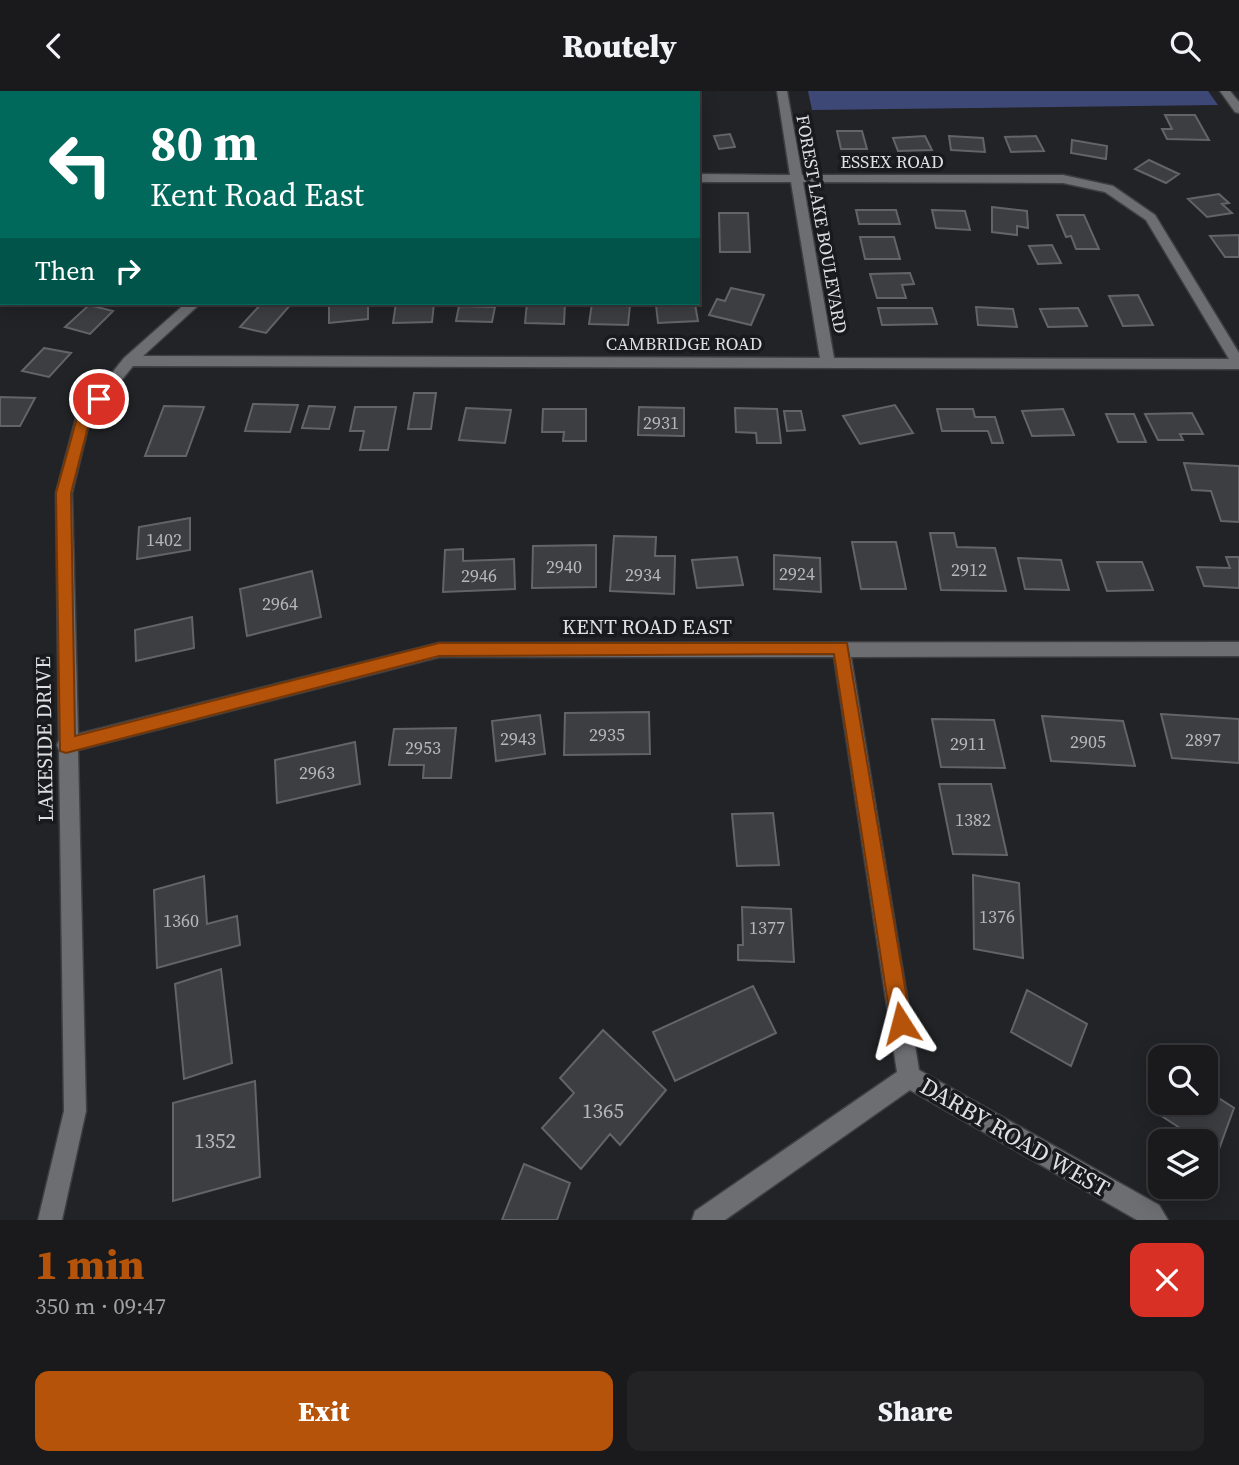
<!DOCTYPE html>
<meta charset="utf-8">
<style>
body{margin:0;font-family:"Source Serif 4",serif;background:#232325;color:#f1f3f6;height:100vh;display:flex;flex-direction:column;font-size:26px;white-space:nowrap}
*{box-sizing:border-box;margin:0}
p{font-size:23px;color:#9fa1a3}
.icon{flex:none;width:38px;height:38px;fill:none;stroke:currentColor;stroke-width:2;stroke-linecap:round;stroke-linejoin:round}
.map{position:relative;height:1129px;overflow:hidden}
.details{display:flex;flex-direction:column;background:#1a1a1c;flex:1}
.details>*{flex:none}
.banner{position:absolute;left:0px;top:0px;width:700px;height:214px;box-shadow:0 4px 18px #0003,0 0 0 2px #38383b;background:#00695c;color:#fff;overflow:hidden}
.controls{position:absolute;left:1148px;top:954px;display:grid;gap:14px}
.controls a{display:grid;place-items:center;width:70px;height:70px;border-radius:14px;background:#1a1a1c;box-shadow:0 4px 18px #0003,0 0 0 2px #38383b;font-size:35px}
.pin{position:absolute;display:grid;place-items:center;width:60px;height:60px;color:#fff;margin:-30px;border:4px solid #fff;border-radius:50%;box-shadow:0 2px 7px #0007}
.me{position:absolute;width:77px;margin:-38px;rotate:351deg;stroke-linejoin:round;filter:drop-shadow(0 0 5px #0008)}
.turn{display:flex;align-items:center;gap:24px;height:147px;padding:0 35px;font-size:32px}
.turn .icon{width:91px;height:91px;stroke-width:2.5}
.turn b{display:block;font-size:49px;line-height:60px}
.then{display:flex;align-items:center;height:66px;padding:0 35px;background:#0003;gap:14px;font-size:26px}
.round{display:grid;place-items:center;flex:none;width:74px;height:74px;border-radius:14px;background:#232325}
.overview{display:flex;align-items:center;justify-content:space-between;height:119px;padding:0 35px}
h1{font-size:42px;font-weight:800;line-height:52px;color:#b45309}
.primary-button{display:flex;gap:14px;margin-top:auto;padding:14px 35px}
.primary-button a{flex:1;height:80px;border-radius:14px;background:#b45309;color:#fff;font-size:28px;font-weight:800;line-height:80px;text-align:center}
.primary-button a+a{background:#232325;color:#f1f3f6}
header{display:flex;justify-content:space-between;align-items:center;height:91px;padding:0 35px;background:#1a1a1c;font-size:32px;font-weight:800}
.map>svg:first-child{display:block}
.green{fill:#3d4876}
.building{fill:#3d3e42;stroke:#636468;stroke-width:2}
.lines{fill:none;stroke-linecap:round;stroke-linejoin:round}
.minor-casing{stroke:#3f3f42;stroke-width:3}
.minor{fill:#6d6e72;fill-rule:evenodd}
.route{fill:#b45309;stroke:#753606;stroke-width:2}
.labels{text-anchor:middle;dominant-baseline:central;stroke-width:7;stroke-linejoin:round;paint-order:stroke}
.far-street-label{font-size:18px;fill:#dfdfe2;stroke:#191a1d}
.number-label{font-size:18px;fill:#b6b7ba}
.street-label{font-size:21px;fill:#dfdfe2;stroke:#191a1d}
.near-number-label{font-size:21px;fill:#b6b7ba}
.near-street-label{font-size:24px;fill:#dfdfe2;stroke:#191a1d}
</style>
<header><svg class="icon" aria-label="back" viewBox="0 0 24 24"><path d="M15 5l-7 7 7 7"/></svg>Routely<svg class="icon" aria-label="search" viewBox="0 0 24 24"><circle cx="10" cy="10" r="6"/><path d="M15 15l6 6"/></svg></header>
<div class="map">
<svg width="1239" height="1129" viewBox="0 0 1239 1129">
<rect width="100%" height="100%" fill="#222326"/>
<path class="green" d="M 808,0 L 1208,0 L 1218,14 L 812,19 Z"/>
<path class="building" d="M 1165,24 L 1195,24 L 1209,49 L 1167,48 L 1162,38 L 1172,38 Z
M 837,40 L 862,40 L 867,58 L 841,58 Z
M 730,43 L 735,56 L 719,58 L 714,45 Z
M 925,45 L 932,59 L 898,60 L 893,47 Z
M 949,45 L 983,47 L 985,61 L 951,59 Z
M 1036,45 L 1044,60 L 1011,61 L 1005,46 Z
M 1072,49 L 1107,55 L 1106,68 L 1071,62 Z
M 1149,69 L 1179,83 L 1166,92 L 1135,78 Z
M 1219,103 L 1229,112 L 1222,113 L 1232,122 L 1207,126 L 1188,108 Z
M 992,116 L 1027,120 L 1028,137 L 1017,135 L 1017,144 L 992,141 Z
M 856,119 L 896,119 L 900,133 L 859,133 Z
M 932,119 L 965,120 L 970,139 L 936,137 Z
M 719,122 L 748,122 L 750,161 L 720,161 Z
M 1057,124 L 1084,124 L 1099,158 L 1076,158 L 1071,145 L 1066,146 Z
M 1239,144 L 1239,166 L 1225,166 L 1210,145 Z
M 860,146 L 894,146 L 900,168 L 865,168 Z
M 1052,154 L 1061,172 L 1038,173 L 1029,155 Z
M 910,182 L 914,193 L 902,194 L 906,207 L 877,207 L 870,183 Z
M 731,197 L 764,204 L 751,234 L 709,224 L 717,208 L 725,210 Z
M 1138,204 L 1153,234 L 1123,235 L 1109,205 Z
M 262,212 L 292,212 L 266,242 L 240,236 Z
M 368,212 L 368,228 L 329,232 L 329,213 Z
M 396,212 L 434,212 L 432,231 L 393,232 Z
M 527,212 L 565,212 L 564,233 L 525,232 Z
M 592,212 L 630,214 L 628,234 L 589,233 Z
M 695,213 L 698,230 L 658,232 L 656,214 Z
M 89,214 L 113,220 L 90,243 L 65,236 Z
M 459,215 L 495,216 L 492,231 L 456,230 Z
M 976,216 L 1013,218 L 1017,236 L 978,234 Z
M 878,217 L 932,217 L 937,233 L 882,234 Z
M 1078,217 L 1087,235 L 1048,236 L 1040,218 Z
M 44,257 L 71,262 L 49,286 L 22,280 Z
M 414,302 L 436,302 L 431,338 L 408,338 Z
M 0,306 L 35,307 L 20,335 L 0,335 Z
M 253,313 L 298,314 L 290,341 L 245,340 Z
M 895,314 L 913,342 L 860,353 L 843,325 Z
M 164,315 L 204,316 L 186,365 L 145,365 Z
M 309,315 L 335,316 L 329,338 L 302,337 Z
M 355,316 L 396,316 L 388,359 L 360,359 L 364,340 L 350,340 Z
M 639,316 L 684,317 L 684,345 L 638,344 Z
M 466,317 L 511,319 L 505,352 L 459,349 Z
M 735,317 L 777,318 L 781,352 L 757,352 L 756,342 L 736,341 Z
M 543,318 L 586,318 L 586,350 L 563,350 L 564,341 L 542,341 Z
M 937,318 L 973,318 L 975,326 L 995,326 L 1003,352 L 992,352 L 988,340 L 942,340 Z
M 1063,318 L 1074,344 L 1032,345 L 1022,320 Z
M 784,320 L 801,320 L 805,339 L 787,340 Z
M 1192,322 L 1203,343 L 1180,343 L 1183,349 L 1158,349 L 1145,323 Z
M 1106,323 L 1134,323 L 1146,351 L 1118,351 Z
M 1184,372 L 1239,375 L 1239,431 L 1221,430 L 1211,400 L 1192,399 Z
M 190,427 L 190,459 L 137,468 L 139,436 Z
M 930,442 L 954,442 L 957,456 L 995,457 L 1006,500 L 941,499 Z
M 614,445 L 656,446 L 655,465 L 675,465 L 674,503 L 610,500 Z
M 852,451 L 896,451 L 906,498 L 861,498 Z
M 596,454 L 596,496 L 532,497 L 533,455 Z
M 463,458 L 463,470 L 514,468 L 515,498 L 443,501 L 445,459 Z
M 774,464 L 820,467 L 821,501 L 774,498 Z
M 737,466 L 743,494 L 697,497 L 692,469 Z
M 1226,466 L 1239,466 L 1239,497 L 1204,495 L 1197,476 L 1230,477 Z
M 1018,467 L 1061,469 L 1069,499 L 1025,498 Z
M 1097,471 L 1142,471 L 1153,499 L 1107,500 Z
M 312,480 L 321,526 L 247,545 L 240,498 Z
M 192,526 L 194,557 L 136,570 L 135,539 Z
M 649,621 L 650,663 L 564,664 L 565,622 Z
M 1161,623 L 1239,628 L 1239,672 L 1172,667 Z
M 540,624 L 545,663 L 496,670 L 492,630 Z
M 1042,625 L 1123,630 L 1135,675 L 1051,670 Z
M 932,628 L 994,629 L 1005,677 L 941,676 Z
M 456,637 L 451,687 L 423,687 L 424,674 L 389,674 L 394,638 Z
M 355,651 L 360,693 L 277,712 L 275,669 Z
M 939,693 L 991,693 L 1007,764 L 953,763 Z
M 773,722 L 779,774 L 737,775 L 732,723 Z
M 973,784 L 1019,792 L 1023,867 L 974,858 Z
M 204,785 L 207,833 L 237,825 L 240,854 L 157,877 L 154,799 Z
M 742,816 L 791,818 L 794,871 L 738,869 L 738,854 L 743,854 Z
M 221,878 L 232,972 L 184,988 L 175,893 Z
M 753,895 L 776,942 L 675,990 L 653,941 Z
M 1027,899 L 1087,933 L 1071,975 L 1011,941 Z
M 603,939 L 666,999 L 620,1054 L 610,1043 L 581,1078 L 542,1037 L 574,1002 L 560,987 Z
M 255,990 L 260,1086 L 173,1110 L 173,1012 Z
M 1206,999 L 1234,1017 L 1218,1061 L 1206,1053 L 1206,1050 L 1200,1050 L 1154,1020 L 1160,1005 L 1160,1012 L 1206,1012 Z
M 524,1073 L 570,1092 L 557,1129 L 502,1129 Z"/>
<g class="lines">
<defs>
<path id="minor" d="M 153,0 L 165,0 L 152,2 Z
M 426,0 L 437,0 L 425,2 Z
M 777,0 L 787,0 L 802,84 L 1063,84 L 1113,95 L 1155,124 L 1239,262 L 1239,278 L 133,275 L 90,328 L 72,402 L 78,643 L 439,552 L 1239,551 L 1239,565 L 851,566 L 919,979 L 1159,1114 L 1168,1129 L 1137,1129 L 910,999 L 725,1129 L 692,1129 L 695,1120 L 897,981 L 834,566 L 439,566 L 78,659 L 86,1020 L 62,1129 L 38,1129 L 64,1020 L 59,659 L 57,654 L 59,649 L 56,402 L 76,327 L 124,267 L 186,212 L 201,212 L 143,265 L 820,267 L 791,91 L 698,91 L 698,83 L 790,84 ZM 803,91 L 1063,92 L 1105,101 L 1146,129 L 1229,268 L 834,267 Z
M 1220,0 L 1230,0 L 1239,11 L 1239,22 L 1235,21 Z
M 2,108 L 2,117 L 0,118 L 0,109 Z"/>
</defs>
<use href="#minor" class="minor-casing"/>
<use href="#minor" class="minor"/>
</g>
<path class="route" d="M 99,303 L 105,308 L 90,328 L 71,402 L 75,645 L 439,552 L 847,552 L 911,932 L 908,939 L 901,942 L 894,939 L 891,932 L 834,563 L 439,565 L 66,662 L 60,660 L 56,402 L 77,327 L 94,305 Z"/>
<g class="labels">
<g class="far-street-label">
<text x="892" y="70">ESSEX ROAD</text>
<text transform="translate(822 133) rotate(80)">FOREST LAKE BOULEVARD</text>
<text x="684" y="252">CAMBRIDGE ROAD</text>
</g>
<g class="number-label">
<text x="661" y="331">2931</text>
<text x="164" y="448">1402</text>
<text x="564" y="475">2940</text>
<text x="969" y="478">2912</text>
<text x="797" y="482">2924</text>
<text x="643" y="483">2934</text>
<text x="479" y="484">2946</text>
<text x="280" y="512">2964</text>
<text x="607" y="643">2935</text>
<text x="518" y="647">2943</text>
<text x="1203" y="648">2897</text>
<text x="1088" y="650">2905</text>
<text x="968" y="652">2911</text>
<text x="423" y="656">2953</text>
<text x="317" y="681">2963</text>
<text x="973" y="728">1382</text>
<text x="997" y="825">1376</text>
<text x="181" y="829">1360</text>
<text x="767" y="836">1377</text>
</g>
<g class="street-label">
<text x="647" y="535">KENT ROAD EAST</text>
<text transform="translate(44 648) rotate(-91)">LAKESIDE DRIVE</text>
</g>
<g class="near-number-label">
<text x="603" y="1019">1365</text>
<text x="215" y="1049">1352</text>
</g>
<g class="near-street-label">
<text transform="translate(1015 1046) rotate(30)">DARBY ROAD WEST</text>
</g>
</g>
</svg>
<div class="controls">
<a><svg class="icon" aria-label="search" viewBox="0 0 24 24"><circle cx="10" cy="10" r="6"/><path d="M15 15l6 6"/></svg></a>
<a><svg class="icon" aria-label="layers" viewBox="0 0 24 24"><path d="M12 4l9 5-9 5-9-5zM3 14l9 5 9-5"/></svg></a>
</div>
<div class="pin" style="left:99px;top:308px;background:#d93025"><svg class="icon" aria-label="arrive" viewBox="0 0 24 24"><path d="M6 21V4h12l-3 4 3 4H6"/></svg></div>
<svg class="me" style="left:901px;top:932px" viewBox="-20 -20 40 40"><path d="M0-17L14 15 0 8-14 15z" fill="#b45309" stroke="#fff" stroke-width="4"/></svg>
<div class="banner">
<div class="turn"><svg class="icon" aria-label="left" viewBox="0 0 24 24"><path d="M17 20v-9H6M10 6l-5 5 5 5"/></svg><div><b>80 m</b>Kent Road East</div></div>
<div class="then">Then<svg class="icon" aria-label="right" viewBox="0 0 24 24"><path d="M7 20v-9h11M14 6l5 5-5 5"/></svg></div>
</div>
</div>
<section class="details">
<div class="overview"><div><h1>1 min</h1><p>350 m · 09:47</p></div><a class="round" style="background:#d93025;color:#fff"><svg class="icon" aria-label="close" viewBox="0 0 24 24"><path d="M6 6l12 12M18 6L6 18"/></svg></a></div>
<div class="primary-button"><a>Exit</a><a>Share</a></div>
</section>
